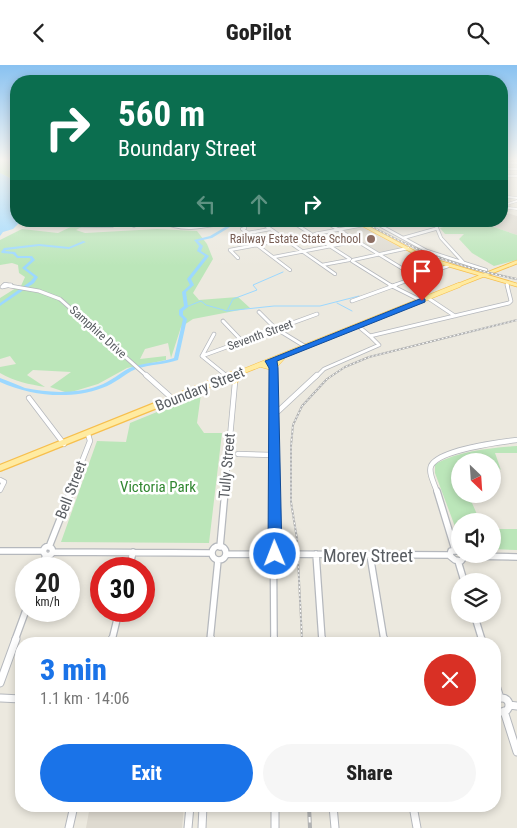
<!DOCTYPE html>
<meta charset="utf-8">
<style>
body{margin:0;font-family:"Roboto Condensed",sans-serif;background:#f6f6f6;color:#222;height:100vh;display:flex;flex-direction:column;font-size:19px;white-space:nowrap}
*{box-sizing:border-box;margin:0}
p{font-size:16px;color:#767676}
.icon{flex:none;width:28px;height:28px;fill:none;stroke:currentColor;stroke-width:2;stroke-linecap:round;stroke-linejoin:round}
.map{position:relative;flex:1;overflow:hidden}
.details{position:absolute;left:15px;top:572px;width:486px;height:175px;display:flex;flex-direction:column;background:#fff;border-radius:20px;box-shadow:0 2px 8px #0003}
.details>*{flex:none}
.hud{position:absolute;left:10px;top:10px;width:498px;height:152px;border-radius:20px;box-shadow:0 2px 8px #0003;background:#0b6e4f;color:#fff;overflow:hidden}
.needle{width:32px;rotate:155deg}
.tools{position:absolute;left:451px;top:388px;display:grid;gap:10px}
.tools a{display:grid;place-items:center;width:50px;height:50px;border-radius:50%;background:#fff;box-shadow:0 2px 8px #0003;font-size:25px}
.speed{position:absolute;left:15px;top:492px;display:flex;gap:10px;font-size:25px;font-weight:700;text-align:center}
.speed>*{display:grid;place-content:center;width:65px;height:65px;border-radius:50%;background:#fff;box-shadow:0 2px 8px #0003;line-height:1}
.speed small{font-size:12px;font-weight:400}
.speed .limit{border:8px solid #d22;background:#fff;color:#111}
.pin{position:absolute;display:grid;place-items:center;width:42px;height:42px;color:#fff;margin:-51px -21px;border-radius:50% 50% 50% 0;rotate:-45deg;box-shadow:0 0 5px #0007}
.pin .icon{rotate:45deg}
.me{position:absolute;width:55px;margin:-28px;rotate:359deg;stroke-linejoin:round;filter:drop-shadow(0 0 4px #0008)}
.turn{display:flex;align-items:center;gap:18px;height:105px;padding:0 25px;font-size:22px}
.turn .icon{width:65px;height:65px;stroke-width:2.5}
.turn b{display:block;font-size:35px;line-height:42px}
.lanes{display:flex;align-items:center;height:48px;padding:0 25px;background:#0003;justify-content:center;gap:25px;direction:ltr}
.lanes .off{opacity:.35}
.round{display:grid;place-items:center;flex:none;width:52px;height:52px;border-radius:26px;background:#f6f6f6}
.overview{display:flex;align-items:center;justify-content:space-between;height:85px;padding:0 25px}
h1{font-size:30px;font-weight:800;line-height:38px;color:#1a73e8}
.cta{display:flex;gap:10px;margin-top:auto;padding:10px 25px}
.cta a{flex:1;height:58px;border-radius:30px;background:#1a73e8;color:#fff;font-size:20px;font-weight:800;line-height:58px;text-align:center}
.cta a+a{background:#f6f6f6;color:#222}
header{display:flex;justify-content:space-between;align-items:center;height:65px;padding:0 25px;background:#fff;font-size:22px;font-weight:800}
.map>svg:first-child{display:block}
.education{fill:#dedad0}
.green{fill:#bbe6b9}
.water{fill:#9cd8ff}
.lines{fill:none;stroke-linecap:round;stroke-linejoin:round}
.stream{stroke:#9cd8ff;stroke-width:1}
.river{fill:#9cd8ff;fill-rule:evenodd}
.minor-far5-casing{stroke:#b5b8bd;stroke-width:2.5}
.minor-far4-casing{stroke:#b5b8bd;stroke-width:4}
.minor-far3-casing{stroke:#b5b8bd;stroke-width:4.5}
.minor-far2-casing{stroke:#b5b8bd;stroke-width:6}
.minor-far1-casing{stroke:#b5b8bd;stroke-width:8}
.minor-casing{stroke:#b5b8bd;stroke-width:9}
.major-far2-casing{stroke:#f7bf4d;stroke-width:4.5}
.major-far1-casing{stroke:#f7bf4d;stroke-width:5.5}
.major-casing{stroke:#f7bf4d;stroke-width:8}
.minor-far5{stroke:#fff;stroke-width:2}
.minor-far4{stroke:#fff;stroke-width:2.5}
.minor-far3{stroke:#fff;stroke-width:3}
.minor-far2{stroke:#fff;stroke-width:4.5}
.minor-far1{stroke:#fff;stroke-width:5.5}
.minor{stroke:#fff;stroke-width:7}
.major-far2{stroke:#ffeba1;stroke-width:3}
.major-far1{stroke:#ffeba1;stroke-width:4.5}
.major{stroke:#ffeba1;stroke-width:5.5}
.rail-far1-casing{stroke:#b1b2b2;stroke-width:2}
.rail-casing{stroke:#b1b2b2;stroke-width:4}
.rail-far1{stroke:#fff;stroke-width:1;stroke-dasharray:2;stroke-linecap:butt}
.rail{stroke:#fff;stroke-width:2;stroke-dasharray:5.5;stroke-linecap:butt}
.route{fill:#1a73e8;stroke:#114b97}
.education-dot{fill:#8d6e63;stroke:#fff;stroke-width:2}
.labels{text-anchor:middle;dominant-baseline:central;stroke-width:5;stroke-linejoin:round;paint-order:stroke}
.far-education-label{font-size:12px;fill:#785e54;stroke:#fff;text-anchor:end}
.far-street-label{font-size:12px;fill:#585c61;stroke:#fff}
.street-label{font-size:15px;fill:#585c61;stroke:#fff}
.park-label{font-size:15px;fill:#318731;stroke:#fff}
.near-street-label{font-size:18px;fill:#585c61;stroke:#fff}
</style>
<header><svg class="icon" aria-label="back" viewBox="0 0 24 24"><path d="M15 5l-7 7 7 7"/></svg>GoPilot<svg class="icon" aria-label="search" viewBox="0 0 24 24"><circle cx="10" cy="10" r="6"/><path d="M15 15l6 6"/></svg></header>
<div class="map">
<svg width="517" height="763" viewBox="0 0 517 763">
<rect width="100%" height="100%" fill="#ece9df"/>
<path class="education" d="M 501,146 L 517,151 L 517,170 L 476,156 L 501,156 Z
M 362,162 L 401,183 L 380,188 L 342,165 Z
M 90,741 L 184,741 L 182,763 L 86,763 Z"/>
<path class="green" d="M 0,95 L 14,95 L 10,97 L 15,96 L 16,116 L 0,108 Z
M 83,156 L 91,157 L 76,165 L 85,168 L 157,164 L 197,166 L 207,179 L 213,194 L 193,228 L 199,235 L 238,232 L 250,243 L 193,254 L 181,262 L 171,293 L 168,278 L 145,284 L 140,294 L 166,291 L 166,295 L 127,303 L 98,319 L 68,328 L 50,322 L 71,307 L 33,305 L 27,310 L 45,322 C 29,319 15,317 0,308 L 0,302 L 16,299 L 10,291 L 0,294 L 0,233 L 16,223 L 22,224 L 25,222 L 21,221 L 25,212 L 19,208 L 18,200 L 12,198 L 0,200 L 0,175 L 22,164 L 58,168 Z
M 462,156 L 476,156 L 517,170 L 517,195 L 494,201 L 472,188 L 459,174 L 464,169 L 445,169 L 440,163 Z
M 201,329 L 197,358 L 204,368 L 222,368 L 209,478 L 61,477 L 97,376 L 126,377 L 130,358 Z
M 517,381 L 517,388 L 495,388 L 501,405 L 481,389 L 468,396 L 460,396 L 460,429 L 468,429 L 480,456 L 460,456 L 460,475 L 435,408 L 435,399 C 459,386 491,383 517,381 Z
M 493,464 L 517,464 L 517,485 L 493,484 Z"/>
<path class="water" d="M 0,108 L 16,116 L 16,156 L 20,157 L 13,164 L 3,167 L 0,171 Z"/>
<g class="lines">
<path class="stream" d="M 337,238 L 352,246
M 186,242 L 201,236 L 206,240 L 227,246 L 274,241 L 320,241 L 359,231
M 227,246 L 233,234 L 257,225 L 253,220 L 283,207"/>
<path class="river" d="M 227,161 L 230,162 L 212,173 L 198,176 L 203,181 L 201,186 L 209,191 L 191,214 L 194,220 L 186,227 L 188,242 L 183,246 L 183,250 L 187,254 L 178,295 C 164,300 150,299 136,304 C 124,309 115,319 102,323 C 70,335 31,331 0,317 L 0,313 C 9,316 17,320 25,323 C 48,328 76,329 98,321 C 111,317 120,307 132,302 C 146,297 160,298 174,293 L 183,254 L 179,250 L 179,245 L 184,241 L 182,227 L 190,220 L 187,214 L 205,191 L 197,186 L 199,181 L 194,175 L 210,171 Z
M 83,176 L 86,177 L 69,184 L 39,181 L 6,185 L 5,186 L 15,187 L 18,191 L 32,191 L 35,195 L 26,203 L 38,212 L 34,218 L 0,241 L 0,238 L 31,216 L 34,212 L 22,203 L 31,195 L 30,193 L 17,193 L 13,189 L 2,188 L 1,187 L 4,183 L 39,179 L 69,182 Z"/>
<defs>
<path id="minor-far5" d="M 501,98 L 517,98
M 501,104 L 517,104
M 501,111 L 517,111
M 501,131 L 517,133
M 501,141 L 517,136
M 501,142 L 517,144"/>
<path id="minor-far4" d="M 130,156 L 134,161
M 162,156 C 183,169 211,160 233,156
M 259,156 L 335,209
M 291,156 L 311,169
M 324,156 L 418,213
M 372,156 L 427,186 L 486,205
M 434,156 L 441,173 L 463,197
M 378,159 L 388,156
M 434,159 L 451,156
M 45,160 L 112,161
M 245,163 L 242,164 L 254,172
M 248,168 L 270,164
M 315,169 L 363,160
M 314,171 L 350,194
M 403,173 L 435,164
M 257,180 L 290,205
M 230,185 L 310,170
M 230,185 L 238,193
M 274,192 L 357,176
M 353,195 L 408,183
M 352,196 L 392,221
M 322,200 L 349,195
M 507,219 L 508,221
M 3,221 L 5,219 L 11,220 L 5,221
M 10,221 L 12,221
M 392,221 L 448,201"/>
<path id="minor-far3" d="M 4,220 L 2,222 L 11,220
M 390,220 L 422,236
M 10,221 L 39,226 L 60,234 L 148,312
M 428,233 L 455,251
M 352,236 L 396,220
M 259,247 L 275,263 L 306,282
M 223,256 L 243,277
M 358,261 L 370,271
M 202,291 L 228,312
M 202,291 L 317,249
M 202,291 L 214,269
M 270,296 L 273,298 L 273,312
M 316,312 L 324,304 L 379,280 L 370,271 L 509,238 L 511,236 L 507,220"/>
<path id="minor-far2" d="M 146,310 L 174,335
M 273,310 L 273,427
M 29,333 L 64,379
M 274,350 L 317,310
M 238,389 L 273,390
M 0,415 L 4,417 L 0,425
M 70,427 L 90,376 L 88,369
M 225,427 L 235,317 L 227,310
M 437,427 C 435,420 428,408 431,401 C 438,385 500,377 517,375"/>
<path id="minor-far1" d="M 273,426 L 274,575
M 437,426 L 455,485
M212 488a7 7 0 1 1 14 0a7 7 0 1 1-14 0Z
M43.5 486a4.5 4.5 0 1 1 9 0a4.5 4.5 0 1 1-9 0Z
M 49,482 L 71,426
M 220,482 L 225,426
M 0,486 L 42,486
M 460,486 L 451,486 L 450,491 L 455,495 L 461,496 L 464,492 L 463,489
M 53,487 L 211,488
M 227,489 L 450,490
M 316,489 L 322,575
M 370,490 L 384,575
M 464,491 L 517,492
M 458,496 L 464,516
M 41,504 L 46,490
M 129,504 L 133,487
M 474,549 L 482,575
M 15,575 L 26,545
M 112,575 L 119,546
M 210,575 L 218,495"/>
<path id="minor" d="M 274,574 L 274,579
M 322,574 L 322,579
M 384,574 L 385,579
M 481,574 L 483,579
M 111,579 L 112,574
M 210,579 L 211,574
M 495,617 L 500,633
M 0,618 L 16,574
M 1,633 L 21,634
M495 640a7 7 0 1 1 14 0a7 7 0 1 1-14 0Z
M 509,640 L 517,641
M 504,646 L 517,687
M 275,741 L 275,763
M 333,741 L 335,763
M 413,741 L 417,763
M 69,763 L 74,741
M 188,763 L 190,741
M 202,763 L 203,741"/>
<path id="major-far2" d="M 356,156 L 425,193 L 517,220
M 456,221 L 517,197"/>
<path id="major-far1" d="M 262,300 L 273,303 L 282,293
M 229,312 L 459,220
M 238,312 L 241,308"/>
<path id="major" d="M 234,316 L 239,310
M 0,403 L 232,310"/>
</defs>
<use href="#minor-far5" class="minor-far5-casing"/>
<use href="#minor-far4" class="minor-far4-casing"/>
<use href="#minor-far3" class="minor-far3-casing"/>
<use href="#minor-far2" class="minor-far2-casing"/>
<use href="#minor-far1" class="minor-far1-casing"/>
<use href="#minor" class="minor-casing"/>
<use href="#major-far2" class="major-far2-casing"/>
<use href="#major-far1" class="major-far1-casing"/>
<use href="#major" class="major-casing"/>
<use href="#minor-far5" class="minor-far5"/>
<use href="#minor-far4" class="minor-far4"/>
<use href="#minor-far3" class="minor-far3"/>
<use href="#minor-far2" class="minor-far2"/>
<use href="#minor-far1" class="minor-far1"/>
<use href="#minor" class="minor"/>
<use href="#major-far2" class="major-far2"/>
<use href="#major-far1" class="major-far1"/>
<use href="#major" class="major"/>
<defs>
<path id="rail-far1" d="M 362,156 C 415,186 457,202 517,214
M 302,575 L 297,474 L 291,437 L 291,381 L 293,360 L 302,341 L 327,314 L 345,302 L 369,292 L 517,255"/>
<path id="rail" d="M 302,574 L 302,579
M 309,741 L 310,763"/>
</defs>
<use href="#rail-far1" class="rail-far1-casing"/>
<use href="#rail" class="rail-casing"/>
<use href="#rail-far1" class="rail-far1"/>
<use href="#rail" class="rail"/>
</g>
<linearGradient id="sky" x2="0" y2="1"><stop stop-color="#89c2f1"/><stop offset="0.47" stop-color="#f6f5f1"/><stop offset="1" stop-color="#f6f5f1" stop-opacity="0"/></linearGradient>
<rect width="517" height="201" fill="url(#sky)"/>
<path class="route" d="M 422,233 L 425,234 L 425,237 L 277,296 L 278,303 L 282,489 L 280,493 L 275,494 L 270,493 L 268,489 L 269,303 L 265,296 Z"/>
<circle class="education-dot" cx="371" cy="174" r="5"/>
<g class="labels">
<g class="far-education-label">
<text x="361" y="174">Railway Estate State School</text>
</g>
<g class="far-street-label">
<text transform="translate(98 267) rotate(42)">Samphire Drive</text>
<text transform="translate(260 270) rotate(-20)">Seventh Street</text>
</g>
<g class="street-label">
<text transform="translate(200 324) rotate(-22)">Boundary Street</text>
<text transform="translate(227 401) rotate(-85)">Tully Street</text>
<text transform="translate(71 425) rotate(-69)">Bell Street</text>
</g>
<g class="park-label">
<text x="158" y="422">Victoria Park</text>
</g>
<g class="near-street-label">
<text x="368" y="490">Morey Street</text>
</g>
</g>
</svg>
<div class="tools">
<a><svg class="needle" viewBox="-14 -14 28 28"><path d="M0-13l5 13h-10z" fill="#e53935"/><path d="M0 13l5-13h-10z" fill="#767676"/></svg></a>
<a><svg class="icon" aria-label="sound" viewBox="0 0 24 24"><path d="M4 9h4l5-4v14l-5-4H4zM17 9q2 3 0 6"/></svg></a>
<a><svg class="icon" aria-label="layers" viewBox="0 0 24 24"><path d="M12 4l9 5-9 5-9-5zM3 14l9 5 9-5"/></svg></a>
</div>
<div class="speed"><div>20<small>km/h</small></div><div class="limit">30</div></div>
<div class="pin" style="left:422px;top:236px;background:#d93025"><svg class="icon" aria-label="arrive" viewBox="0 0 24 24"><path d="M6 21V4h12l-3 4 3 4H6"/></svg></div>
<svg class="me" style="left:275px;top:489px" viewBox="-20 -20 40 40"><circle r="17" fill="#1a73e8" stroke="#fff" stroke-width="3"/><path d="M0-11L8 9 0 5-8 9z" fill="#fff"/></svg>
<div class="hud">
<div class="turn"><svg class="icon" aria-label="right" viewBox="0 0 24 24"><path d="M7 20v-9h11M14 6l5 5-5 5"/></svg><div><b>560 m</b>Boundary Street</div></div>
<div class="lanes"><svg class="icon off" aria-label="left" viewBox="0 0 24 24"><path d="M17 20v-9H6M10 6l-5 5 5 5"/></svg><svg class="icon off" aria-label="ahead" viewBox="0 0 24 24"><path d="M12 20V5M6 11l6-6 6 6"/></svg><svg class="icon" aria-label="right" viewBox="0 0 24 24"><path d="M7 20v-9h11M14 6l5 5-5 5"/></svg></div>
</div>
<section class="details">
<div class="overview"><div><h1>3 min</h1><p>1.1 km · 14:06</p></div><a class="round" style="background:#d93025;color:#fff"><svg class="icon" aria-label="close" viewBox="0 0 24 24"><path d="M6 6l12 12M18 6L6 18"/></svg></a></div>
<div class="cta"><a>Exit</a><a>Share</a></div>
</section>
</div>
